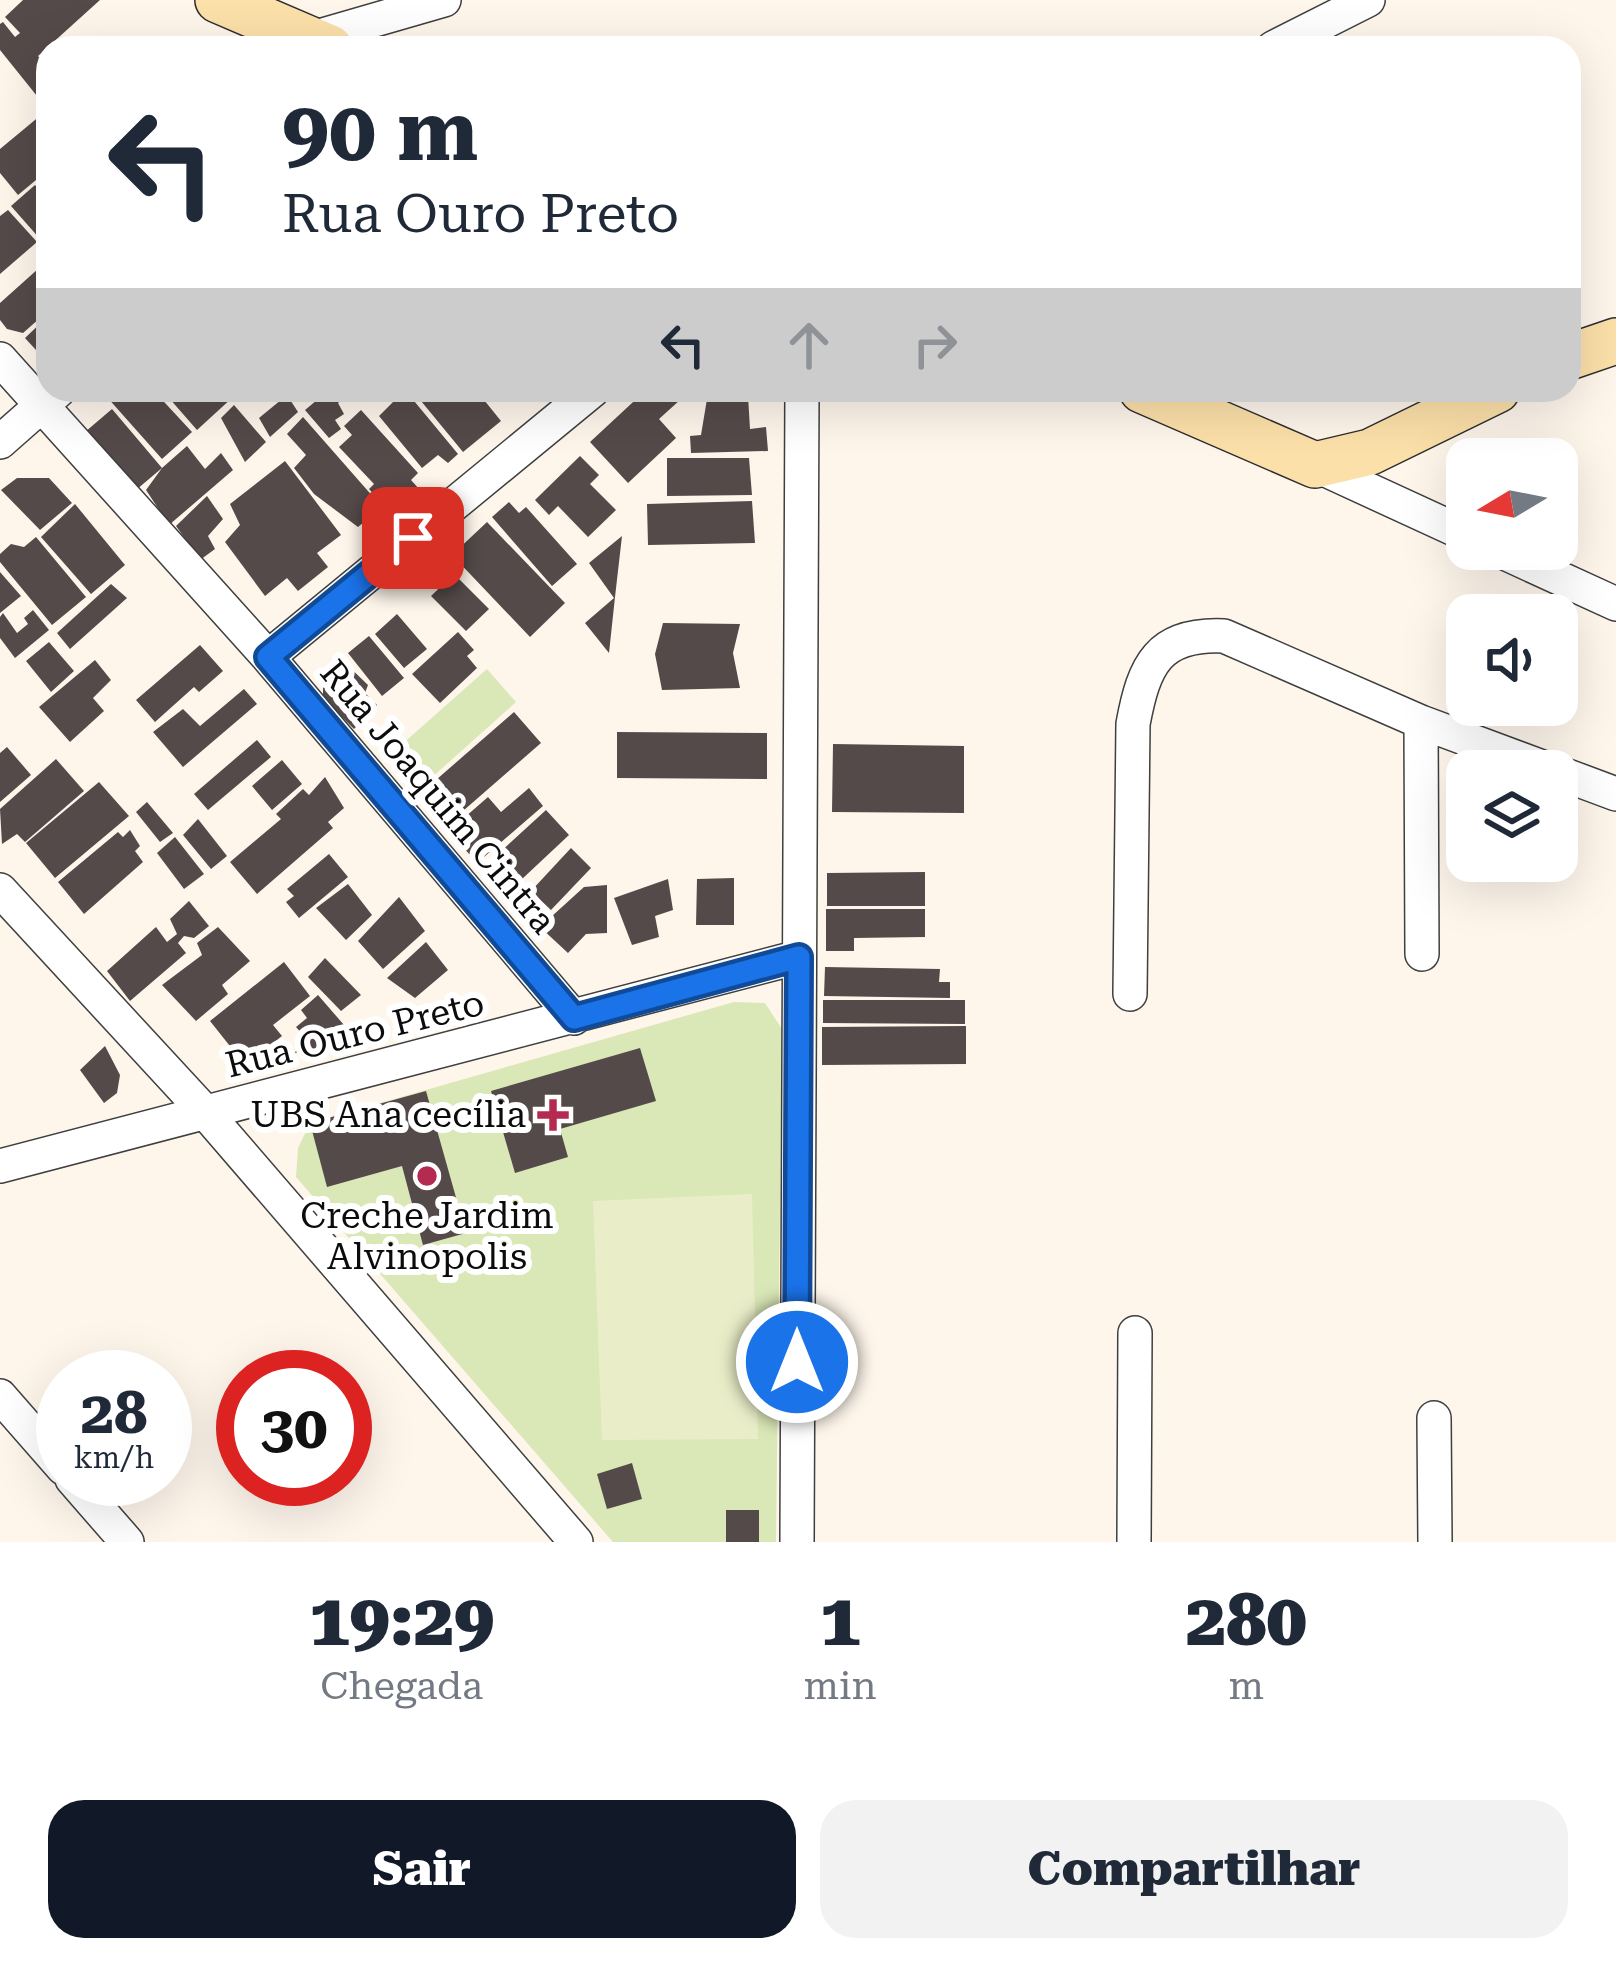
<!DOCTYPE html>
<html lang="pt">
<meta charset="utf-8">
<style>
body{margin:0;font-family:"Roboto Serif",serif;background:#f2f2f3;color:#1f2937;height:100vh;display:flex;flex-direction:column;font-size:45px;white-space:nowrap}
*{box-sizing:border-box;margin:0}
p{font-size:39px;color:#747a83}
.icon{flex:none;width:66px;height:66px;fill:none;stroke:currentColor;stroke-width:2;stroke-linecap:round;stroke-linejoin:round}
.map{position:relative;height:1542px;overflow:hidden}
.side{display:flex;flex-direction:column;background:#fff;flex:1}
.side>*{flex:none}
.top-card{position:absolute;left:36px;top:36px;width:1545px;height:366px;border-radius:36px;box-shadow:0 12px 48px #0002;background:#fff;color:#1f2937;overflow:hidden}
.needle{width:78px;rotate:260deg}
.tools{position:absolute;left:1446px;top:438px;display:grid;gap:24px}
.tools a{display:grid;place-items:center;width:132px;height:132px;border-radius:24px;background:#fff;box-shadow:0 12px 48px #0002;font-size:60px}
.speed{position:absolute;left:36px;top:1350px;display:flex;gap:24px;font-size:60px;font-weight:700;text-align:center}
.speed>*{display:grid;place-content:center;width:156px;height:156px;border-radius:50%;background:#fff;box-shadow:0 12px 48px #0002;line-height:1}
.speed small{font-size:30px;font-weight:400}
.speed .limit{border:18px solid #d22;background:#fff;color:#111}
.pin{position:absolute;display:grid;place-items:center;width:102px;height:102px;color:#fff;margin:-51px;border-radius:24px;box-shadow:0 6px 18px #0006}
.me{position:absolute;width:132px;margin:-66px;rotate:0deg;stroke-linejoin:round;filter:drop-shadow(0 0 9px #0008)}
.turn{display:flex;align-items:center;gap:42px;height:252px;padding:0 48px;font-size:54px}
.turn .icon{width:156px;height:156px;stroke-width:2.5}
.turn b{display:block;font-size:84px;line-height:102px}
.lanes{display:flex;align-items:center;height:114px;padding:0 48px;background:#0003;justify-content:center;gap:60px;direction:ltr}
.lanes .off{opacity:.35}
.eta{display:flex;justify-content:space-evenly;align-items:center;height:204px;text-align:center}
.eta b{font-size:72px;font-weight:800;line-height:84px}
.primary-button{display:flex;gap:24px;margin-top:auto;padding:24px 48px}
.primary-button a{flex:1;height:138px;border-radius:36px;background:#111827;color:#fff;font-size:48px;font-weight:800;line-height:138px;text-align:center}
.primary-button a+a{background:#f2f2f3;color:#1f2937}
.map>svg:first-child{display:block}
.green{fill:#dae7b7}
.pitch{fill:#eaeec8}
.building{fill:#544a49}
.lines{fill:none;stroke-linecap:round;stroke-linejoin:round}
.street-casing{stroke:#3f3f3f;stroke-width:36}
.secondary-casing{stroke:#2e2e2e;stroke-width:48}
.street{stroke:#fff;stroke-width:33}
.secondary{stroke:#fce0a9;stroke-width:45}
.route-casing{stroke:#114b97;stroke-width:30}
.route{stroke:#1a73e8;stroke-width:21}
.poi-dot{fill:#b52a50;stroke:#fff;stroke-width:4.5}
.labels{text-anchor:middle;dominant-baseline:central;stroke-width:12;stroke-linejoin:round;paint-order:stroke}
.street-label{font-size:36px;fill:#0c0c0c;stroke:#fff}
.poi-label{font-size:36px;fill:#0c0c0c;stroke:#fff;text-anchor:end}
</style>
<div class="map">
<svg width="1616" height="1542" viewBox="0 0 1616 1542">
<rect width="100%" height="100%" fill="#fef6eb"/>
<path class="green" d="M 487,669 L 516,702 L 420,788 L 391,754 Z
M 734,1002 L 765,1003 L 782,1029 L 776,1542 L 613,1542 L 296,1177 L 298,1148 L 310,1123 Z"/>
<path class="pitch" d="M 752,1194 L 758,1439 L 602,1440 L 593,1201 Z"/>
<path class="building" d="M 23,0 L 100,0 L 38,56 L 48,68 L 45,106 L 0,50 L 0,24 L 3,22 L 15,37 L 20,33 L 5,17 Z
M 41,115 L 48,123 L 48,170 L 18,195 L 0,173 L 0,149 Z
M 35,185 L 48,200 L 48,248 L 11,206 Z
M 8,210 L 37,242 L 0,274 L 0,216 Z
M 48,260 L 48,311 L 23,333 L 7,329 L 0,320 L 0,303 Z
M 48,316 L 48,347 L 36,350 L 25,338 Z
M 112,390 L 153,390 L 192,432 L 162,459 L 106,396 Z
M 162,390 L 227,390 L 233,397 L 197,430 Z
M 329,390 L 340,390 L 345,397 L 338,403 L 344,414 L 335,420 L 341,429 L 329,438 L 305,410 Z
M 383,390 L 405,390 L 458,454 L 448,463 L 438,455 L 422,468 L 379,416 L 393,402 Z
M 412,390 L 476,390 L 501,421 L 463,452 Z
M 646,390 L 691,390 L 659,419 L 676,438 L 628,483 L 590,442 Z
M 287,395 L 298,412 L 270,437 L 259,418 Z
M 748,396 L 750,429 L 766,427 L 768,451 L 691,453 L 690,436 L 701,435 L 707,399 Z
M 234,405 L 266,442 L 245,462 L 221,418 Z
M 112,409 L 162,468 L 136,490 L 85,432 Z
M 361,410 L 418,473 L 411,480 L 420,490 L 392,515 L 369,489 L 374,484 L 339,447 L 352,435 L 344,426 Z
M 303,417 L 382,507 L 358,527 L 314,494 L 294,468 L 306,455 L 287,434 Z
M 187,446 L 205,469 L 221,453 L 233,470 L 169,525 L 146,490 L 162,468 Z
M 580,456 L 599,475 L 590,484 L 616,510 L 588,537 L 558,506 L 549,515 L 535,500 Z
M 667,458 L 749,458 L 752,495 L 667,496 Z
M 285,461 L 341,535 L 317,553 L 328,567 L 298,591 L 287,578 L 265,596 L 225,542 L 240,525 L 230,504 Z
M 17,478 L 49,478 L 72,503 L 40,530 L 1,490 Z
M 207,496 L 223,519 L 208,536 L 215,549 L 200,560 L 176,526 Z
M 752,501 L 755,543 L 648,545 L 647,504 Z
M 509,502 L 519,513 L 526,507 L 577,564 L 552,586 L 492,517 Z
M 75,504 L 125,565 L 91,594 L 41,537 Z
M 487,522 L 565,603 L 530,637 L 452,555 Z
M 622,536 L 615,597 L 609,653 L 585,623 L 614,598 L 589,563 Z
M 36,537 L 86,597 L 52,625 L 0,562 L 0,554 L 11,544 L 24,547 Z
M 0,572 L 21,596 L 0,613 Z
M 454,574 L 489,609 L 466,631 L 431,596 Z
M 111,584 L 127,598 L 70,649 L 57,633 Z
M 33,610 L 49,630 L 15,658 L 0,638 L 0,617 L 3,613 L 17,633 L 28,624 L 24,618 Z
M 397,614 L 427,649 L 404,668 L 375,634 Z
M 663,623 L 740,624 L 733,653 L 740,688 L 662,690 L 655,654 Z
M 458,632 L 474,650 L 467,656 L 477,668 L 440,703 L 412,674 Z
M 369,636 L 404,678 L 382,696 L 348,653 Z
M 49,642 L 74,671 L 51,692 L 26,661 Z
M 200,645 L 223,671 L 199,692 L 194,687 L 155,722 L 136,700 Z
M 340,658 L 368,685 L 365,693 L 377,705 L 354,729 L 323,698 L 323,677 Z
M 95,660 L 111,680 L 93,698 L 104,711 L 70,742 L 39,707 Z
M 244,689 L 257,704 L 183,767 L 153,732 L 183,709 L 200,726 Z
M 514,712 L 541,743 L 448,824 L 421,793 Z
M 617,732 L 767,733 L 767,779 L 617,778 Z
M 257,740 L 271,757 L 208,810 L 194,794 Z
M 833,744 L 964,746 L 964,813 L 832,812 Z
M 7,747 L 31,775 L 0,802 L 0,753 Z
M 56,759 L 84,791 L 25,842 L 17,834 L 2,844 L 0,809 Z
M 282,760 L 302,784 L 272,810 L 252,786 Z
M 325,777 L 344,808 L 328,822 L 333,828 L 257,894 L 230,862 L 281,819 L 276,814 L 303,789 L 309,795 Z
M 99,782 L 129,816 L 55,878 L 26,843 Z
M 529,788 L 543,806 L 477,863 L 449,831 L 488,797 L 501,812 Z
M 147,802 L 173,833 L 160,842 L 136,812 Z
M 546,810 L 569,835 L 521,880 L 498,854 Z
M 198,819 L 227,856 L 211,869 L 183,835 Z
M 130,830 L 140,846 L 135,851 L 143,862 L 84,914 L 58,882 L 118,832 L 123,837 Z
M 175,837 L 204,874 L 184,889 L 157,853 Z
M 571,848 L 591,868 L 551,910 L 531,891 Z
M 329,854 L 348,877 L 299,918 L 286,902 L 294,896 L 287,889 Z
M 925,872 L 925,906 L 827,906 L 827,873 Z
M 734,878 L 734,925 L 696,925 L 697,879 Z
M 668,879 L 673,910 L 655,916 L 659,937 L 632,945 L 614,898 Z
M 348,884 L 372,915 L 346,940 L 316,908 Z
M 607,885 L 607,933 L 586,934 L 568,953 L 540,927 L 584,887 Z
M 399,897 L 425,931 L 383,969 L 358,941 Z
M 189,901 L 209,926 L 194,938 L 184,936 L 178,943 L 186,953 L 130,1001 L 107,971 L 156,927 L 167,942 L 177,934 L 170,919 Z
M 826,909 L 925,909 L 925,937 L 854,938 L 854,951 L 826,951 Z
M 218,927 L 250,961 L 222,985 L 228,994 L 196,1021 L 162,985 L 202,955 L 197,943 Z
M 426,942 L 448,970 L 415,998 L 387,978 Z
M 325,958 L 361,995 L 341,1011 L 308,977 Z
M 284,962 L 310,996 L 273,1025 L 282,1036 L 245,1065 L 210,1021 Z
M 825,967 L 940,969 L 939,982 L 950,982 L 950,998 L 824,996 Z
M 318,995 L 357,1040 L 295,1053 L 303,1035 L 296,1027 L 307,1018 L 301,1010 Z
M 823,1000 L 965,1000 L 965,1024 L 823,1023 Z
M 966,1026 L 966,1064 L 822,1065 L 822,1027 Z
M 105,1046 L 120,1075 L 117,1093 L 104,1103 L 80,1070 Z
M 640,1048 L 656,1101 L 560,1129 L 568,1157 L 515,1173 L 491,1091 Z
M 426,1091 L 466,1233 L 423,1245 L 402,1166 L 327,1187 L 310,1123 Z
M 632,1463 L 642,1499 L 607,1509 L 597,1474 Z
M 726,1510 L 759,1510 L 759,1542 L 726,1542 Z"/>
<g class="lines">
<defs>
<path id="street" d="M 309,39 L 444,0
M 1273,48 L 1368,0
M 0,359 L 268,657 L 574,1018
M 0,442 L 59,390
M 1315,465 L 1467,535
M 1496,549 L 1616,604
M 268,657 L 593,390
M 1421,722 L 1422,954
M 1557,772 L 1616,794
M 0,890 L 205,1112 L 576,1542
M 1130,994 L 1133,724 C 1144,665 1158,633 1224,636 L 1421,722 L 1553,771
M 0,1166 L 799,957
M 0,1396 L 63,1468
M 1434,1418 L 1435,1542
M 72,1479 L 127,1542
M 797,1542 L 802,390
M 1134,1542 L 1135,1333"/>
<path id="secondary" d="M 218,0 L 330,48
M 1569,357 L 1616,341
M 1142,390 L 1315,465 L 1370,452 L 1497,390"/>
</defs>
<use href="#street" class="street-casing"/>
<use href="#secondary" class="secondary-casing"/>
<use href="#street" class="street"/>
<use href="#secondary" class="secondary"/>
</g>
<g class="lines">
<defs>
<path id="route" d="M 413,538 L 268,657 L 574,1018 L 799,957 L 797,1362"/>
</defs>
<use href="#route" class="route-casing"/>
<use href="#route" class="route"/>
</g>
<g class="poi-dot">
<path d="M547 1097h12v12h12v12h-12v12h-12v-12h-12v-12h12z"/>
<circle cx="427" cy="1176" r="12"/>
</g>
<g class="labels">
<g class="street-label">
<text transform="translate(438 797) rotate(50)">Rua Joaquim Cintra</text>
<text transform="translate(355 1034) rotate(-14)">Rua Ouro Preto</text>
</g>
<g class="poi-label">
<text x="526" y="1115">UBS Ana cecília</text>
<text x="427" y="1216" text-anchor="middle">Creche Jardim<tspan x="427" dy="41">Alvinopolis</tspan></text>
</g>
</g>
</svg>
<div class="tools">
<a><svg class="needle" viewBox="-14 -14 28 28"><path d="M0-13l5 13h-10z" fill="#e53935"/><path d="M0 13l5-13h-10z" fill="#747a83"/></svg></a>
<a><svg class="icon" aria-label="sound" viewBox="0 0 24 24"><path d="M4 9h4l5-4v14l-5-4H4zM17 9q2 3 0 6"/></svg></a>
<a><svg class="icon" aria-label="layers" viewBox="0 0 24 24"><path d="M12 4l9 5-9 5-9-5zM3 14l9 5 9-5"/></svg></a>
</div>
<div class="speed"><div>28<small>km/h</small></div><div class="limit">30</div></div>
<div class="pin" style="left:413px;top:538px;background:#d93025"><svg class="icon" aria-label="arrive" viewBox="0 0 24 24"><path d="M6 21V4h12l-3 4 3 4H6"/></svg></div>
<svg class="me" style="left:797px;top:1362px" viewBox="-20 -20 40 40"><circle r="17" fill="#1a73e8" stroke="#fff" stroke-width="3"/><path d="M0-11L8 9 0 5-8 9z" fill="#fff"/></svg>
<div class="top-card">
<div class="turn"><svg class="icon" aria-label="left" viewBox="0 0 24 24"><path d="M17 20v-9H6M10 6l-5 5 5 5"/></svg><div><b>90 m</b>Rua Ouro Preto</div></div>
<div class="lanes"><svg class="icon" aria-label="left" viewBox="0 0 24 24"><path d="M17 20v-9H6M10 6l-5 5 5 5"/></svg><svg class="icon off" aria-label="ahead" viewBox="0 0 24 24"><path d="M12 20V5M6 11l6-6 6 6"/></svg><svg class="icon off" aria-label="right" viewBox="0 0 24 24"><path d="M7 20v-9h11M14 6l5 5-5 5"/></svg></div>
</div>
</div>
<section class="side">
<div class="eta">
<div><b>19:29</b><p>Chegada</p></div>
<div><b>1</b><p>min</p></div>
<div><b>280</b><p>m</p></div>
</div>
<div class="primary-button"><a>Sair</a><a>Compartilhar</a></div>
</section>
